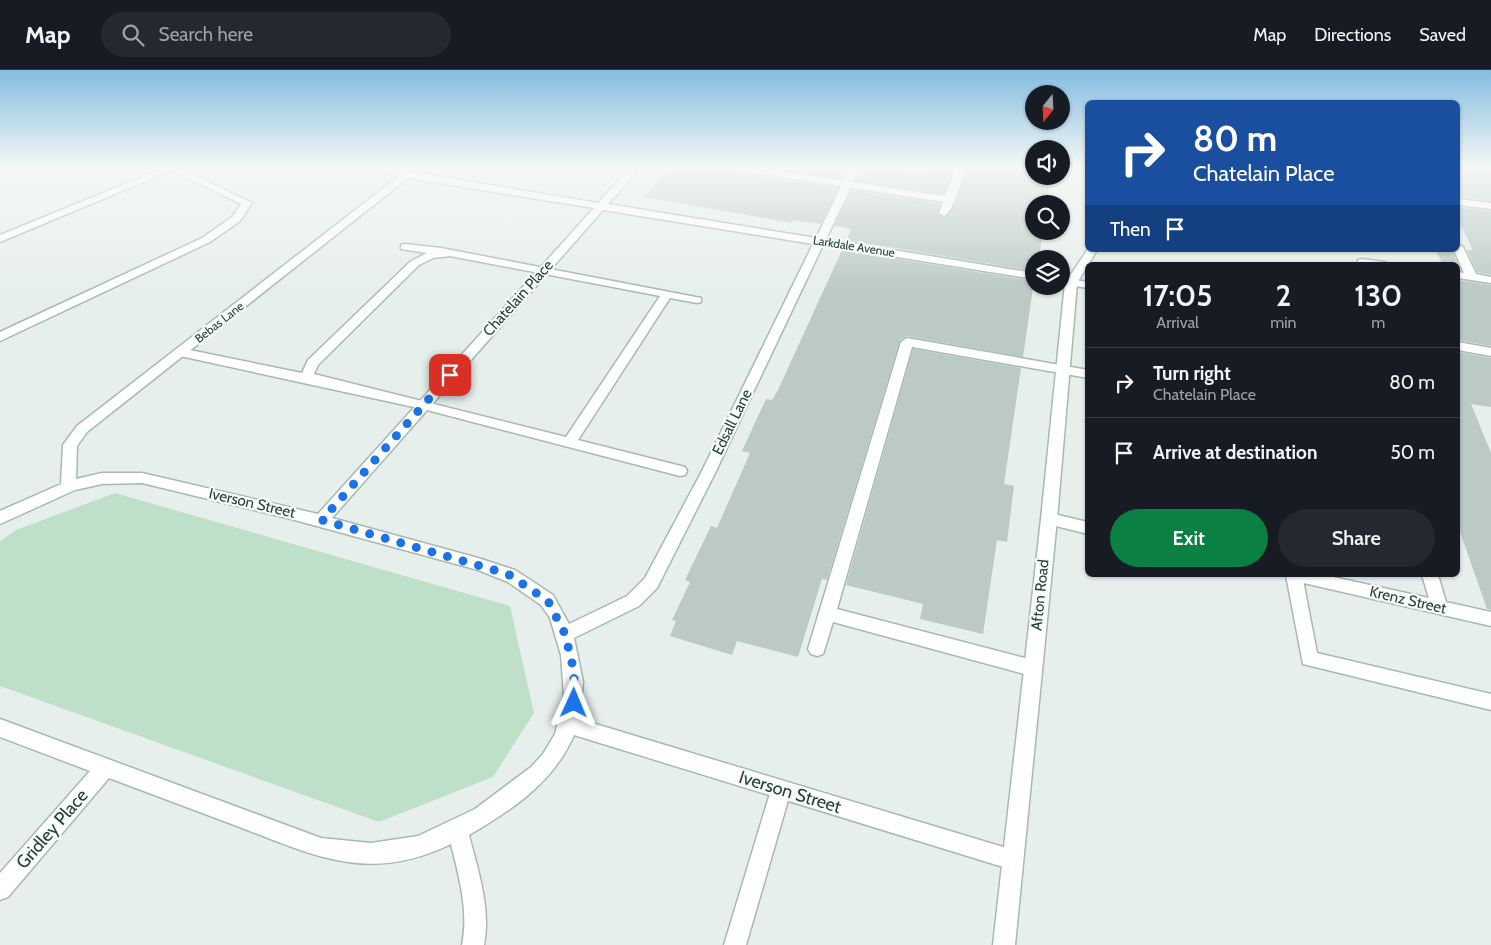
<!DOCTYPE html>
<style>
body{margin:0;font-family:Cabin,sans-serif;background:#242831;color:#f1f3f6;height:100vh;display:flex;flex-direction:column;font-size:19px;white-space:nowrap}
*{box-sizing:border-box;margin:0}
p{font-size:16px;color:#9ea1a6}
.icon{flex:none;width:28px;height:28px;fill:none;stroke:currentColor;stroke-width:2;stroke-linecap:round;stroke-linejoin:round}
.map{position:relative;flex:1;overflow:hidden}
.panel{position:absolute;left:1085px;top:192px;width:375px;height:315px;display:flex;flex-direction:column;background:#171b24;border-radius:8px;box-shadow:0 1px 4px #0004}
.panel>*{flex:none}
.banner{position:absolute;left:1085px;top:30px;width:375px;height:152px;border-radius:8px;box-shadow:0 1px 4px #0004;background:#1a4fa0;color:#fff;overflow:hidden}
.needle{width:32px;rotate:198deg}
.controls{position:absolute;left:1025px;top:15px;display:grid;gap:10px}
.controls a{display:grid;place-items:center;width:45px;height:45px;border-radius:50%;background:#171b24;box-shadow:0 1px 4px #0004;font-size:25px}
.pin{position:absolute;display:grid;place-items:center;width:42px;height:42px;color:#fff;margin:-21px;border-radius:10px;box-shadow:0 2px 8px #0006}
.me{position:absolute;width:55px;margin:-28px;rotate:1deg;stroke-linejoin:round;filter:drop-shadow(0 0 4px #0008)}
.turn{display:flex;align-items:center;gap:18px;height:105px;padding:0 25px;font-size:22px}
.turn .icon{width:65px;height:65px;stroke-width:2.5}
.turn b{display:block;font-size:35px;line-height:42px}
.then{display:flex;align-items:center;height:48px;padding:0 25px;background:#0003;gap:10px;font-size:19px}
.eta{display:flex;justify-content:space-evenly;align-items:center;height:85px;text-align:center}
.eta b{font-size:30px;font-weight:600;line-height:35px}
.action{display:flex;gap:10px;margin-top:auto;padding:10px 25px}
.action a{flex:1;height:58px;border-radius:30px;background:#0b8043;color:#fff;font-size:20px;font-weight:600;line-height:58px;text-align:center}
.action a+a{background:#242831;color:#f1f3f6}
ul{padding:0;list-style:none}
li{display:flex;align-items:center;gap:15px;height:70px;padding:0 25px;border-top:1px solid #363941}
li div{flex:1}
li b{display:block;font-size:19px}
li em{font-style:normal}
header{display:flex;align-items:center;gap:30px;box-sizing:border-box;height:70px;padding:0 25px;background:#171b24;border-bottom:1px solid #363941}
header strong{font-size:24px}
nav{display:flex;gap:28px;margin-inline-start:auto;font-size:18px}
.search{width:350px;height:45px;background:#242831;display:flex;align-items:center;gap:12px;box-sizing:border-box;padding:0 18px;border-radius:28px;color:#9ea1a6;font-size:19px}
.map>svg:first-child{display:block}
.green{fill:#bfe0c8}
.building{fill:#bbcac4}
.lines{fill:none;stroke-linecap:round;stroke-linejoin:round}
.lane-casing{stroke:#a8b8b2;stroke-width:3}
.street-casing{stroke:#a8b8b2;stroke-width:3}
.secondary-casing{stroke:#a4bbb3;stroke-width:3}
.lane{fill:#fff;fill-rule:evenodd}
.street{fill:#fff;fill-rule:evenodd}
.secondary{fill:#fff;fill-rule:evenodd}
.route{stroke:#1a73e8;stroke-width:9;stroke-dasharray:0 16.2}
.labels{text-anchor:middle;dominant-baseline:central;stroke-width:4.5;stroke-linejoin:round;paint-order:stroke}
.far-street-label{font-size:12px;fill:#24423a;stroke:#f7fbf9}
.street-label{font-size:15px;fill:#24423a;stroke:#f7fbf9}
.near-street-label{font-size:18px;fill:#24423a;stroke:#f7fbf9}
</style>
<header>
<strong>Map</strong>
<div class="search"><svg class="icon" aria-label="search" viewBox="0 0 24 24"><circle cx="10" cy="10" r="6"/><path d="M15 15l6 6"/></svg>Search here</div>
<nav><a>Map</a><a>Directions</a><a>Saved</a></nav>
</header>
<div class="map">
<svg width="1491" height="875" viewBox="0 0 1491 875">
<rect width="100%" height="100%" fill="#e6efeb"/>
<path class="green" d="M 115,423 L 510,536 L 534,643 L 493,707 L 379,752 L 0,616 L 0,471 L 16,460 Z"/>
<path class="building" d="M 668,98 L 735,98 L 742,103 L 838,118 L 821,154 L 793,150 L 792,153 L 645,127 Z
M 773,98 L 848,98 L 843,109 Z
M 862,98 L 895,98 L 927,103 L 929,98 L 954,98 L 944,124 L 856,111 Z
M 968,98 L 1034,98 L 1034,106 L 1050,106 L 1047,134 L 1034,134 L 1034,161 L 1043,161 L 1039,189 L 1034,189 L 1034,201 L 847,170 L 851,159 L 834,156 L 852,120 L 940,134 L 937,144 L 945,148 L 956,133 Z
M 1458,98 L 1491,98 L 1491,131 L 1458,127 Z
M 1458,137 L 1491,141 L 1491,205 L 1477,202 L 1467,180 L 1473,180 L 1458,150 Z
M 842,180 L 1034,211 L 1023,287 L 907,266 L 900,270 L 827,510 L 822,509 L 798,587 L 737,571 L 732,585 L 670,566 L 676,551 L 672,550 L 690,512 L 685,510 L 711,456 L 717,458 L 750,383 L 742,381 L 766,329 L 772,330 L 778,320 Z
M 1436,180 L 1452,180 L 1461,201 L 1458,200 L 1458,195 L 1443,195 Z
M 1458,210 L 1491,215 L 1491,276 L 1458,270 Z
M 913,279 L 1021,298 L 1004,414 L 1014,416 L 1007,472 L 997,470 L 983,564 L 920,549 L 923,534 L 846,515 Z
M 1458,282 L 1491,288 L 1491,337 L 1471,334 L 1491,383 L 1491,540 L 1487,539 L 1458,456 Z"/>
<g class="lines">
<defs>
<path id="lane" d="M 166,98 L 179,98 L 252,133 L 240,151 L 210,172 L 0,271 L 0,262 L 202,168 L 232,147 L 241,134 Z
M 737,98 L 760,98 L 945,126 L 956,98 L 966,98 C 962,109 953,143 944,146 L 939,143 L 943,132 L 742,101 Z
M 1458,129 L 1491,133 L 1491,139 L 1458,135 Z
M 405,174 L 441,178 L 701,228 L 701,232 L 697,233 L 670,228 L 578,370 L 685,397 L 687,401 L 685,405 L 680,406 L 423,339 L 180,286 L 174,282 L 180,278 L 302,303 L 308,290 L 411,191 L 427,183 L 401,179 L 401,175 ZM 450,186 L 660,226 L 566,367 L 314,304 L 318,295 L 419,195 L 433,188 Z
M 1458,174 L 1463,177 L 1476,204 L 1491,207 L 1491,213 L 1458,208 L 1458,202 L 1464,203 L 1454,180 L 1458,180 Z
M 1362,189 L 1385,192 L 1390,195 L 1358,194 L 1358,190 Z
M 907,268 L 1088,300 L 1088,308 L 912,277 L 837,539 L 1032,590 L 1038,593 L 1041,598 L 1038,603 L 1032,606 L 833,552 L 823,584 L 817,586 L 811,584 L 808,579 L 901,272 Z
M 1286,505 L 1302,505 L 1317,583 L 1491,624 L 1491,640 L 1303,594 Z
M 781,710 L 788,713 L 791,720 L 746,875 L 724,875 L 771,720 L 774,713 Z"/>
<path id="street" d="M 372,98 L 389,98 L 598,133 L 630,98 L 640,98 L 608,134 L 816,168 L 850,98 L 860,98 L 826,169 L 1034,203 L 1034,209 L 823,175 L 716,401 L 657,518 L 639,536 L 574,568 L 583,612 L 579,649 L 1013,780 L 1020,783 L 1023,790 L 1020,797 L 1013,800 L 574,665 C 554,712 512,740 469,765 C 478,801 491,837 484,875 L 462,875 C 469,841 459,807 451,774 C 369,814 315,786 237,756 C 194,740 152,724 109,708 L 8,827 L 0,830 L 0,803 L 90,701 L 0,667 L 0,649 L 321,768 L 371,773 L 418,766 L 475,739 L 531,697 L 543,684 L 555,664 L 564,626 L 561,585 L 550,548 L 541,535 L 508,512 L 478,500 L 291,449 L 142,413 L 102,414 L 75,420 L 0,454 L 0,441 L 61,414 L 63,375 L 77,356 L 399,106 ZM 408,108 L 594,138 L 318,444 L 142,403 L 102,403 L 76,409 L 77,376 L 87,362 ZM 603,140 L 813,174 L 702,401 L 645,508 L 627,526 L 569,554 L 553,525 L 515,500 L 478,488 L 332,448 Z
M 1061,208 L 1088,212 L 1088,218 L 1061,214 Z
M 1458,272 L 1491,278 L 1491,286 L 1458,280 Z
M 1049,443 L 1088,452 L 1088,464 L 1044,453 L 1041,449 L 1044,445 Z
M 1287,505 L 1324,505 L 1429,528 L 1422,505 L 1438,505 L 1446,532 L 1491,542 L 1491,556 L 1295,511 L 1289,510 Z"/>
<path id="secondary" d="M 164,98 L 177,98 L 0,172 L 0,165 Z
M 1088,179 L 1097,180 L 1077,213 L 1057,449 L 1015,875 L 993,875 L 1041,449 L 1065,213 Z"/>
</defs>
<use href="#lane" class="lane-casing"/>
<use href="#street" class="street-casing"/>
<use href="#secondary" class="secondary-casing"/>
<use href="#lane" class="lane"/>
<use href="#street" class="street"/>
<use href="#secondary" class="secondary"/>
</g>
<linearGradient id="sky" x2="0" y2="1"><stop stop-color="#84bce0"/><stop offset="0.44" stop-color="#f4f8f6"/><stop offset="1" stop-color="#f4f8f6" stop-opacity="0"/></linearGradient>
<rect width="1491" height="221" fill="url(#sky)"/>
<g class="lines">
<path class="route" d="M 450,305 L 322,450 L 508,504 L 548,531 L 565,564 L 574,601 L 574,633"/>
</g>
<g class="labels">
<g class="far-street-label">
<text transform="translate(854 176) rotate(9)">Larkdale Avenue</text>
<text transform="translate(219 252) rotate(-38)">Bebas Lane</text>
</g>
<g class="street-label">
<text transform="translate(518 228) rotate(-48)">Chatelain Place</text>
<text transform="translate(732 352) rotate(-64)">Edsall Lane</text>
<text transform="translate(252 433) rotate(13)">Iverson Street</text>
<text transform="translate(1040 525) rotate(-84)">Afton Road</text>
<text transform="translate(1408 530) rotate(13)">Krenz Street</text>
</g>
<g class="near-street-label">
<text transform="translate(790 722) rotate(17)">Iverson Street</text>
<text transform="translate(52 759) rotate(-49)">Gridley Place</text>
</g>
</g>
</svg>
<div class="controls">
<a><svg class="needle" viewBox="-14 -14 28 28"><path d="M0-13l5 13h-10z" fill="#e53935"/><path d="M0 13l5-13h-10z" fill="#9ea1a6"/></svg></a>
<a><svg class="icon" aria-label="sound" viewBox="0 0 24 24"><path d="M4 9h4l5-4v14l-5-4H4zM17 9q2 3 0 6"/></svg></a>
<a><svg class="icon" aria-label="search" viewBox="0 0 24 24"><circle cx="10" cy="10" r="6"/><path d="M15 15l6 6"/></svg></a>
<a><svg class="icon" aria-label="layers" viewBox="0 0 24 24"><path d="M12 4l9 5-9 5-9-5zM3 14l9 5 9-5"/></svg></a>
</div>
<div class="pin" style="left:450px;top:305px;background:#d93025"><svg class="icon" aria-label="arrive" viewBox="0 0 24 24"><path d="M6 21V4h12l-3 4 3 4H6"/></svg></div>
<svg class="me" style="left:574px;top:633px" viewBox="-20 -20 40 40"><path d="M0-17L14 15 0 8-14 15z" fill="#1a73e8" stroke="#fff" stroke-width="4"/></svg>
<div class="banner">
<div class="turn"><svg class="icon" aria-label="right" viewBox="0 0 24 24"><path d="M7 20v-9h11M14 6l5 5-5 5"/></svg><div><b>80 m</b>Chatelain Place</div></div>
<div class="then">Then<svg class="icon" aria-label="arrive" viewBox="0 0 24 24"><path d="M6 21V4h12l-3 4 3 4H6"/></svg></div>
</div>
<section class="panel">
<div class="eta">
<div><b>17:05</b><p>Arrival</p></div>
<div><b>2</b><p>min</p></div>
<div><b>130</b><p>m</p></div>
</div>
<ul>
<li><svg class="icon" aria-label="right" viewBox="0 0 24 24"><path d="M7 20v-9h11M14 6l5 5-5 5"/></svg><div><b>Turn right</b><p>Chatelain Place</p></div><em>80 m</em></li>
<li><svg class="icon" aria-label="arrive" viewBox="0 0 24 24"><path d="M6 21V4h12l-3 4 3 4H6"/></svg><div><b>Arrive at destination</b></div><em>50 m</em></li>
</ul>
<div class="action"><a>Exit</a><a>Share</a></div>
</section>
</div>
